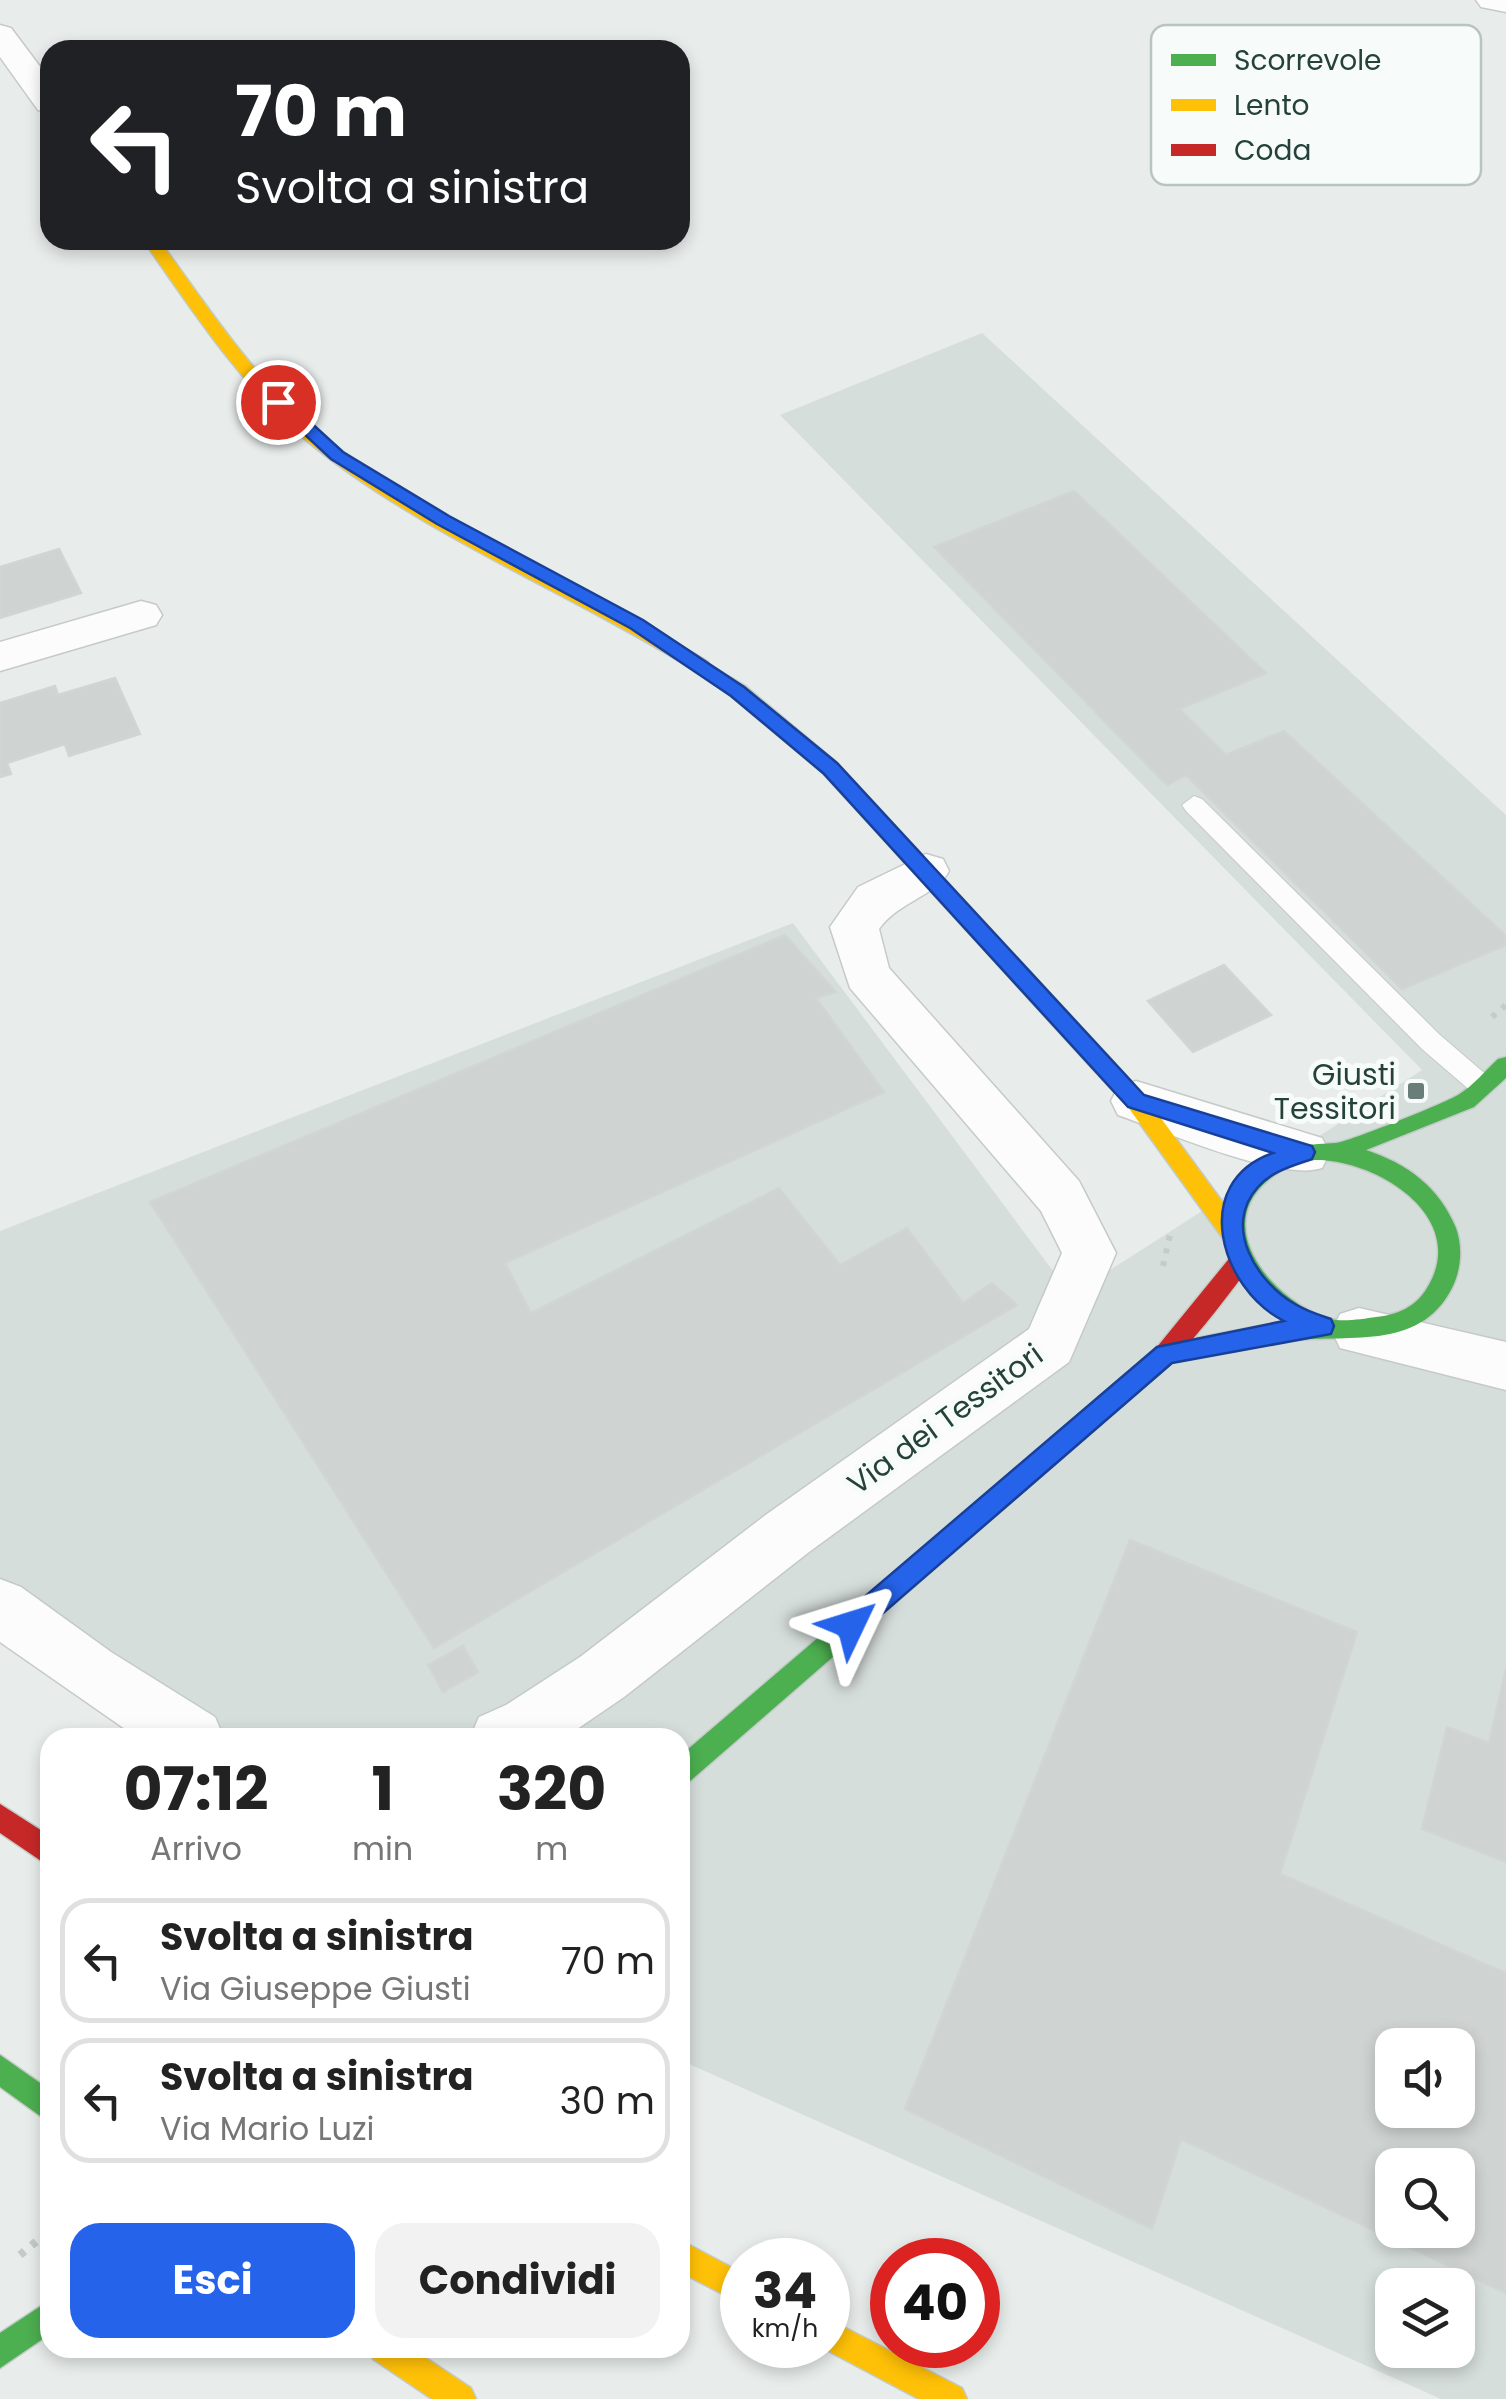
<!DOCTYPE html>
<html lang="it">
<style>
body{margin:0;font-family:Poppins,sans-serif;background:#f2f2f2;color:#222;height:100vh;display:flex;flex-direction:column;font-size:38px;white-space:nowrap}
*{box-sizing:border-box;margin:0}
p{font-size:32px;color:#767676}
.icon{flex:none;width:55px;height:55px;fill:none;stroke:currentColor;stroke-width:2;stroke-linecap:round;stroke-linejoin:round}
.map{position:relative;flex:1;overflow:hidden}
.panel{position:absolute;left:40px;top:1728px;width:650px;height:630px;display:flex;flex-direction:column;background:#fff;border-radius:30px;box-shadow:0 5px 15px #0003}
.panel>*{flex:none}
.top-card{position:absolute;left:40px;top:40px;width:650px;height:210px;border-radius:30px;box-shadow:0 5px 15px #0003;background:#202124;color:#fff;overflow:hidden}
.tools{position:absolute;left:1375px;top:2028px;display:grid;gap:20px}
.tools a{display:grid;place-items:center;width:100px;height:100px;border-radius:20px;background:#fff;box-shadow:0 5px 15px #0003;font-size:50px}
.speed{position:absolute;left:720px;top:2238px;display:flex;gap:20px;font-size:50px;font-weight:700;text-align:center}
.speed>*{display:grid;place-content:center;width:130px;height:130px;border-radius:50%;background:#fff;box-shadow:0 5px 15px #0003;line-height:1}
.speed small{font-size:25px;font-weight:400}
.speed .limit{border:15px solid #d22;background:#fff;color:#111}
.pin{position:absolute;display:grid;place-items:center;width:85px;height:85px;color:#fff;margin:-42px;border:5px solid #fff;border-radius:50%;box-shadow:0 2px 10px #0007}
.me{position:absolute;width:110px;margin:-55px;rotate:49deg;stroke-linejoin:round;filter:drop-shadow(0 0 8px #0008)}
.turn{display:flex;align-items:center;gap:35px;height:210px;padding:0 30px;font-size:45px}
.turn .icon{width:130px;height:130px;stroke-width:2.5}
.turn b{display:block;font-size:70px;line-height:85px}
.eta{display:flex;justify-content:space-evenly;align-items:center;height:170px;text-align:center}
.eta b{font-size:60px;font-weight:700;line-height:70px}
.cta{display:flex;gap:20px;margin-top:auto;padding:20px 30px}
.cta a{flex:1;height:115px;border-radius:30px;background:#2563eb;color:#fff;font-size:40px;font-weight:700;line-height:115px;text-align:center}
.cta a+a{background:#f2f2f2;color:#222}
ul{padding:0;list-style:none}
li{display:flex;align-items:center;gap:30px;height:125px;margin:0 20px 15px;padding:0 10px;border:5px solid #e0e0e0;border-radius:30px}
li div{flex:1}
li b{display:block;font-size:38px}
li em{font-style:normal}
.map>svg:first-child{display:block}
.built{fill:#d6dedb;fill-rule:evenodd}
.building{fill:#cfd4d2;stroke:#d1d6d4;stroke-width:2.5;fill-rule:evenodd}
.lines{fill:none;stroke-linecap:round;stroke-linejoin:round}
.lane-casing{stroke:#c5cac8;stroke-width:2}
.street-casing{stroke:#c5cac8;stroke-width:3}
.fast-casing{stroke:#c3cbc8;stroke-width:3}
.slow-casing{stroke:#c3cbc8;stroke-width:3}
.jam-casing{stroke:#c3cbc8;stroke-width:3}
.path-far1{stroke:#c3ccca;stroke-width:6;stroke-dasharray:5 8;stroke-linecap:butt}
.path{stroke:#c3ccca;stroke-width:8;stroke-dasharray:6 9;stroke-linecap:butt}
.lane{fill:#fcfcfc;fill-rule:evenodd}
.street{fill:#fcfcfc;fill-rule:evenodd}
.fast{fill:#4caf50;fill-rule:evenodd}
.slow{fill:#ffc107;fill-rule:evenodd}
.jam{fill:#c62828;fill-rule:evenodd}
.route{fill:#2563eb;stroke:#184099;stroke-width:2.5}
.poi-dot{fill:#697e78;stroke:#f7fbf9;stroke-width:4}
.labels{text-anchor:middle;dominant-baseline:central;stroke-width:10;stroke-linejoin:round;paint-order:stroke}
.poi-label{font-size:30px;fill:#24423a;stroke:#f7fbf9;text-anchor:end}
.street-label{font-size:30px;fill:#24423a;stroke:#f7fbf9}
.key{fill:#f7fbf9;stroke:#b8c4c0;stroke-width:2.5}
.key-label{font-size:28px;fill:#24423a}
</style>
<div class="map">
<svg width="1506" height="2399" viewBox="0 0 1506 2399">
<rect width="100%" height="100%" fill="#e8edeb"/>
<path class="built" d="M 982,333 L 1506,815 L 1506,2399 L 1441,2399 L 680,2060 L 680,1738 L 213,1737 L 0,1584 L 0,1231 L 793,923 L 1071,1295 L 1422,1070 L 780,415 ZM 1392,2045 L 1458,2045 L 1458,2110 L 1392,2110 ZM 1392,2165 L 1458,2165 L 1458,2230 L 1392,2230 ZM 1392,2285 L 1458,2285 L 1458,2350 L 1392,2350 Z"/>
<path class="building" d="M 1074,491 L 1266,673 L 1179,709 L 1226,755 L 1284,731 L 1506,936 L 1506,945 L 1402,989 L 1186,775 L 1167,785 L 934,547 Z
M 59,549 L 81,593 L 0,618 L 0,567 Z
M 115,678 L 140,734 L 69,756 L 65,744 L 7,763 L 11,774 L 0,777 L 0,703 L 55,686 L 58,695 Z
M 785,935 L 836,992 L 816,998 L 884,1092 L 505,1263 L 531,1313 L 779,1188 L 840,1265 L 907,1228 L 963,1303 L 992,1283 L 1017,1305 L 434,1648 L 150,1202 Z
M 1224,965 L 1271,1015 L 1193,1052 L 1148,1001 Z
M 1130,1540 L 1357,1632 L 1280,1874 L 1506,1973 L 1506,2293 L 1181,2139 L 1152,2229 L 905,2109 ZM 1392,2045 L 1458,2045 L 1458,2110 L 1392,2110 ZM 1392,2165 L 1458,2165 L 1458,2230 L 1392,2230 Z
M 463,1646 L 478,1672 L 443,1692 L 428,1665 Z
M 1506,1669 L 1506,1862 L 1422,1829 L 1447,1727 L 1489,1743 Z"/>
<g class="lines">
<defs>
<path id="lane" d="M 1194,796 L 1202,799 L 1440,1035 L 1490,1078 L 1494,1085 L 1490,1092 L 1481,1095 L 1472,1092 L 1422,1049 L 1186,811 L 1182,805 Z"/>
<path id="street" d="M 1476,0 L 1506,0 L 1506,12 L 1481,7 Z
M 0,25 L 11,28 L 50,80 L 50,113 L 38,110 L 0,57 Z
M 141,601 L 156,605 L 162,615 L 156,625 L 0,671 L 0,642 Z
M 926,854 L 943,859 L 949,871 C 935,897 899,901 879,929 L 889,968 L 1079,1181 L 1116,1253 L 1069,1362 L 809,1552 L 624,1697 L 564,1738 L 470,1738 L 479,1717 L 506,1705 L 580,1657 L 767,1514 L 1029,1329 L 1062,1253 L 1041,1211 L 850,988 L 830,927 L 858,887 Z
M 1136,1081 L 1322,1138 L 1330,1153 L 1322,1168 C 1281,1182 1163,1131 1118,1115 L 1111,1101 L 1118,1087 Z
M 1359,1308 L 1506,1342 L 1506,1390 L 1340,1348 L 1332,1331 L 1340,1314 Z
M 0,1579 L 21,1587 L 111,1652 L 215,1717 L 224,1738 L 138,1738 L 0,1642 Z"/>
<path id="fast" d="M 701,660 L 745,686 L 837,763 L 1108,1056 L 1111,1062 L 1108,1068 L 1092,1068 L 823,773 L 731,696 L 694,670 L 692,666 Z
M 1506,1057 L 1506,1078 L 1474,1107 L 1366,1150 C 1408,1164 1439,1187 1456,1228 C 1463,1248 1461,1270 1452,1288 C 1419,1353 1345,1333 1286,1341 C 1245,1346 1205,1355 1165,1364 L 1157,1361 L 1153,1354 L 1157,1347 L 1165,1344 L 1290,1320 C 1227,1288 1192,1207 1262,1160 C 1286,1144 1309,1145 1336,1143 C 1348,1142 1445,1103 1458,1095 C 1473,1086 1486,1070 1498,1059 ZM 1315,1160 C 1376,1159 1471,1217 1427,1288 C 1416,1307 1397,1315 1376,1317 C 1363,1319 1343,1322 1330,1319 C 1277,1304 1210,1230 1267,1181 C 1281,1169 1296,1162 1315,1160 Z
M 1132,1373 L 1140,1376 L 1144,1383 L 1140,1390 L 689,1782 L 680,1786 L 680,1756 L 1124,1376 Z
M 0,2055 L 50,2090 L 50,2123 L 0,2087 Z
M 50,2300 L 50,2334 L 0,2368 L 0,2333 Z"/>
<path id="slow" d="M 143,240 L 159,240 C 208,307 255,380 319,433 C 433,527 582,584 708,662 L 708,670 L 694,670 C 570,593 419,533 307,441 C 241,386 192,310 143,240 Z
M 1100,1054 L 1108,1056 L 1144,1095 L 1240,1226 L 1243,1233 L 1240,1240 L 1224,1240 L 1128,1107 L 1092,1068 L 1089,1062 Z
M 680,2240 L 742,2273 L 742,2304 L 680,2272 Z
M 828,2319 L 962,2388 L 967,2399 L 919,2399 L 817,2345 L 828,2345 Z
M 368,2348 L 411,2348 L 471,2388 L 476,2399 L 432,2399 L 373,2359 Z"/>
<path id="jam" d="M 1240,1252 L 1248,1255 L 1251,1262 L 1248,1269 C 1229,1293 1153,1401 1124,1390 L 1120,1383 L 1157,1347 L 1232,1255 Z
M 0,1804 L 50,1836 L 50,1867 L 0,1833 Z"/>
</defs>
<use href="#lane" class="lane-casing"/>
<use href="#street" class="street-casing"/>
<use href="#fast" class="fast-casing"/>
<use href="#slow" class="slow-casing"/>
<use href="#jam" class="jam-casing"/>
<path class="path-far1" d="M 1492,1017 L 1506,1005
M 1163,1266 L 1170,1235"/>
<path class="path" d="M 20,2255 L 50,2230"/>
<use href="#lane" class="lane"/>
<use href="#street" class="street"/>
<use href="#fast" class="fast"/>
<use href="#slow" class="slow"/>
<use href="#jam" class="jam"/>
</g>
<path class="route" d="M 273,398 L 284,398 L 343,452 L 449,516 L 643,620 L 744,687 L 837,763 L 1144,1095 L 1312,1146 L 1315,1152 L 1312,1159 C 1292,1166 1272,1171 1258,1187 C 1222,1227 1257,1282 1295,1304 C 1306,1311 1319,1315 1331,1319 L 1334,1326 L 1331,1334 L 1172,1363 L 860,1633 L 851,1637 L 842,1633 L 838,1625 L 842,1616 L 1157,1347 L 1284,1321 C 1220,1289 1189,1182 1273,1153 L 1128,1107 L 823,773 L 731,696 L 630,628 L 437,524 L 331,459 L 273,405 Z"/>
<rect class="poi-dot" x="1406" y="1081" width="20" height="20" rx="5"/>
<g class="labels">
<g class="poi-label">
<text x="1396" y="1074">Giusti<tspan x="1396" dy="34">Tessitori</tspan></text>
</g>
<g class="street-label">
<text transform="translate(945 1419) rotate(-36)">Via dei Tessitori</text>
</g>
</g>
<rect x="1151" y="25" width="330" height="160" rx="15" class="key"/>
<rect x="1171" y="54" width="45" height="12" fill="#4caf50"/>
<rect x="1171" y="99" width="45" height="12" fill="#ffc107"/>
<rect x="1171" y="144" width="45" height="12" fill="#c62828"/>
<g class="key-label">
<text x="1234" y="70">Scorrevole</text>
<text x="1234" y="115">Lento</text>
<text x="1234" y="160">Coda</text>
</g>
</svg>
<div class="tools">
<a><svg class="icon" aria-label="sound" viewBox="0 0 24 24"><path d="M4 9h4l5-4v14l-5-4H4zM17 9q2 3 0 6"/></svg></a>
<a><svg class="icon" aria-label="search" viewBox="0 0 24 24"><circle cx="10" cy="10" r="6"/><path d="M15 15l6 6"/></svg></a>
<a><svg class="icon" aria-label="layers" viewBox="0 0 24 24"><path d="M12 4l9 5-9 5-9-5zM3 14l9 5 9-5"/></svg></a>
</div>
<div class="speed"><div>34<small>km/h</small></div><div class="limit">40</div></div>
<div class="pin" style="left:278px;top:402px;background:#d93025"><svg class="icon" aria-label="arrive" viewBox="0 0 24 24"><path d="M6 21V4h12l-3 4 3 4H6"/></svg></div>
<svg class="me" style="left:851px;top:1625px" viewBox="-20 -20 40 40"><path d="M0-17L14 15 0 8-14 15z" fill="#2563eb" stroke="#fff" stroke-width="4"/></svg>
<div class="top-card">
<div class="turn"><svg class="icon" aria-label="left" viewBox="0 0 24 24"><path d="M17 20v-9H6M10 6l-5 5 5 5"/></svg><div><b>70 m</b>Svolta a sinistra</div></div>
</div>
<section class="panel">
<div class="eta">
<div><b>07:12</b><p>Arrivo</p></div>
<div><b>1</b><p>min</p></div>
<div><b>320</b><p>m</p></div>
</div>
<ul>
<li><svg class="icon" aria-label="left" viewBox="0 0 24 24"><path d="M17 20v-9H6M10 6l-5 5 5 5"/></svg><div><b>Svolta a sinistra</b><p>Via Giuseppe Giusti</p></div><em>70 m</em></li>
<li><svg class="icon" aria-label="left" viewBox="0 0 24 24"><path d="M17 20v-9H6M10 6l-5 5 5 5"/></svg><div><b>Svolta a sinistra</b><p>Via Mario Luzi</p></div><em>30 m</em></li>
</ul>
<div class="cta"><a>Esci</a><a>Condividi</a></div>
</section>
</div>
